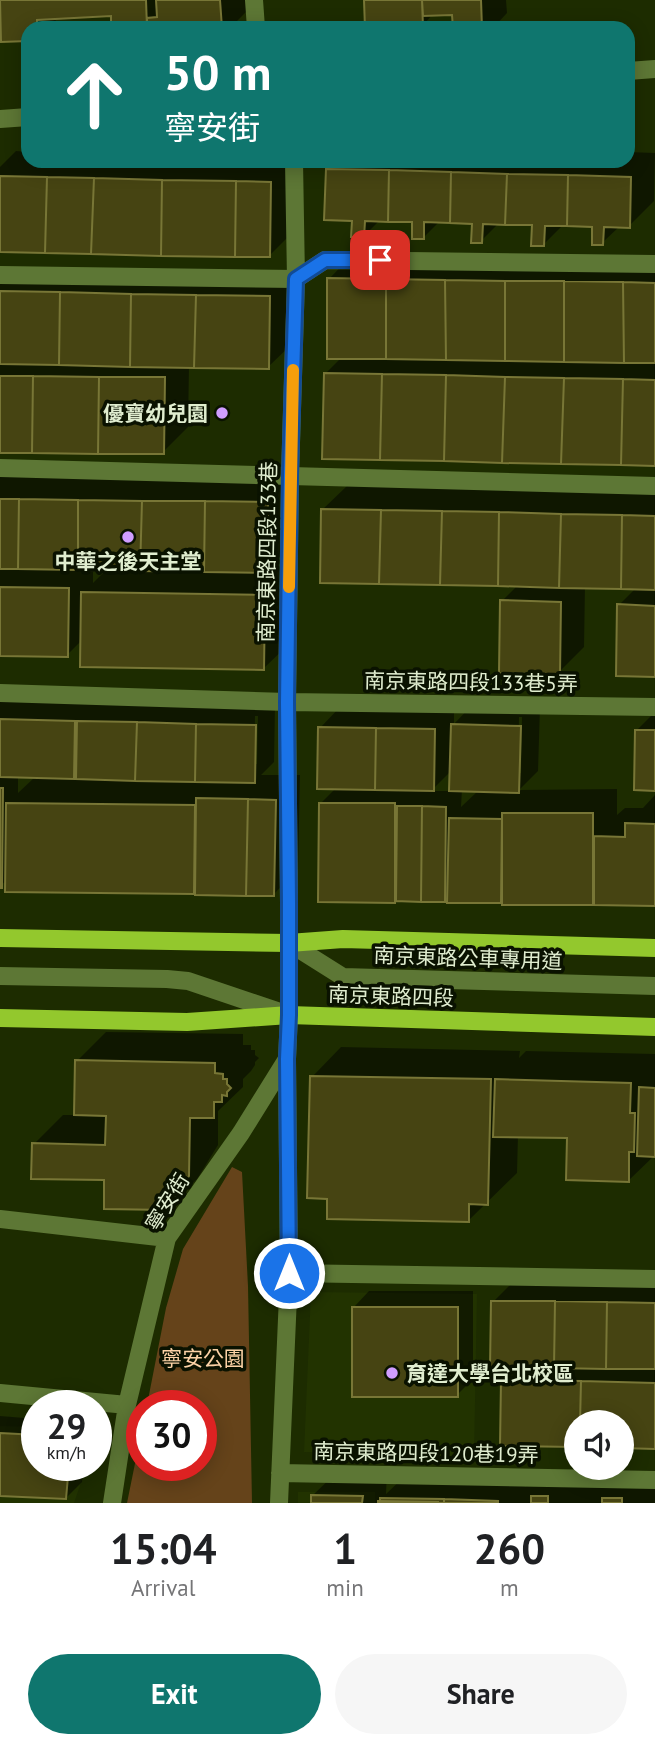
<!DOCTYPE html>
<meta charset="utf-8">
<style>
body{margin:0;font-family:"PT Sans","Noto Sans TC",sans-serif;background:#f6f6f6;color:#202124;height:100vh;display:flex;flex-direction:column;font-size:26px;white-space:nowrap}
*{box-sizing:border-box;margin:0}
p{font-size:23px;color:#757577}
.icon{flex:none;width:38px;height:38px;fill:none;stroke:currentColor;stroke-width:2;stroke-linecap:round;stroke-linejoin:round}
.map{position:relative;height:1503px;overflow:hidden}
.panel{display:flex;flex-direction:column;background:#fff;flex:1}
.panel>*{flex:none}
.banner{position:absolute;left:21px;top:21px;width:614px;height:147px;border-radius:21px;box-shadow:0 4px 18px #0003;background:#0f766e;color:#fff;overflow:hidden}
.fabs{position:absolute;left:564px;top:1410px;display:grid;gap:14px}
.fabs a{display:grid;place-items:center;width:70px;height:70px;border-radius:50%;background:#fff;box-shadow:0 4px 18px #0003;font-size:35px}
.speed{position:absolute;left:21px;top:1390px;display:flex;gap:14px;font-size:35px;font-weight:700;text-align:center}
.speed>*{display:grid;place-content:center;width:91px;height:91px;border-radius:50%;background:#fff;box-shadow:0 4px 18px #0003;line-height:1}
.speed small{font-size:18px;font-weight:400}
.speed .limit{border:10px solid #d22;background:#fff;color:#111}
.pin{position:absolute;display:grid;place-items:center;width:60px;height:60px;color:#fff;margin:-30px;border-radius:14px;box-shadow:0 4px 10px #0006}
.me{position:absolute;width:77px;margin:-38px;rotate:0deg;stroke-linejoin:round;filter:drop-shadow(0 0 5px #0008)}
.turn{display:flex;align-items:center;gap:24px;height:147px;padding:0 28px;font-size:32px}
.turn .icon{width:91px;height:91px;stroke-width:2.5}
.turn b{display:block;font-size:49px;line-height:60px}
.eta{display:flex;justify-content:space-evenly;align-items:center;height:119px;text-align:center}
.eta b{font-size:42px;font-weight:600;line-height:49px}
.action{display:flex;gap:14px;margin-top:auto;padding:14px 28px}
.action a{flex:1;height:80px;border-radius:42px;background:#0f766e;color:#fff;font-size:28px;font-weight:600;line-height:80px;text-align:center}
.action a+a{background:#f6f6f6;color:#202124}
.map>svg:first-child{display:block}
.built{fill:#230}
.green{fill:#65431a}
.shadow{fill:#0007;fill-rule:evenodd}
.building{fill:#464412;stroke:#787636;stroke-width:2}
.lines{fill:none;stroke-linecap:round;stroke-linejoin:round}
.minor{stroke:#5d7735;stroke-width:18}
.major{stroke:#93c82d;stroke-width:18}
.route-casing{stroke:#114b97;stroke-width:18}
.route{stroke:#1a73e8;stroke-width:12}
.slow{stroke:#f59e0b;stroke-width:12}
.poi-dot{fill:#d09dff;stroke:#0a1200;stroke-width:2.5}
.labels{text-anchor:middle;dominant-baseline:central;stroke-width:7;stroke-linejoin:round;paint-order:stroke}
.poi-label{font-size:21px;font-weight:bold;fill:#e0edcf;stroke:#0a1200;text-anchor:end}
.street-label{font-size:21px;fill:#e0edcf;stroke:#0a1200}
.park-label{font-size:21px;fill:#fcd2a6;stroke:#0a1200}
</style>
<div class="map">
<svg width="655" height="1503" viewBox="0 0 655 1503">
<rect width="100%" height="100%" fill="#1d2c00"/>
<path class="built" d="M 311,1292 L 477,1294 L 474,1456 L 304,1452 Z
M 0,1426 L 37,1427 L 37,1465 L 87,1465 L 74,1503 L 0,1503 Z
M 298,1492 L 375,1492 L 375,1503 L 298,1503 Z"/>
<path class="green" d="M 232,1167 L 242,1172 L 248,1286 L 252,1503 L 127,1503 L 142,1429 L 142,1465 L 201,1465 L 201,1405 L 147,1405 L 166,1308 L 183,1249 Z"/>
<path class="shadow" d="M 1,0 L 246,0 L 246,12 L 230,28 L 113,28 L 112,14 L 59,17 L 48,28 L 28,28 L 28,39 Z
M 366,0 L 506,0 L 507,13 L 493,28 L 454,28 L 453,13 L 433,14 L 423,25 Z
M 16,151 L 28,152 L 28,161 L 295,161 L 294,231 L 269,256 L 0,250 L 0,167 Z
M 628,152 L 655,153 L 654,201 L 629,226 L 620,226 L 602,243 L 594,225 L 564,224 L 543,245 L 534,223 L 500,222 L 481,241 L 474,222 L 440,221 L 423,238 L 414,221 L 380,220 L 364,236 L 327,170 L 336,161 L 628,161 Z
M 353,254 L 655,258 L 655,465 L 326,373 L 342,357 L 329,279 Z
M 0,267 L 295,272 L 293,343 L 268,367 L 189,366 L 188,427 L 163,452 L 0,451 Z
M 0,474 L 292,478 L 291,546 L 267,570 L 289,570 L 289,644 L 264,668 L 82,640 L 67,655 L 0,654 ZM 93,568 L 107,569 L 93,583 Z
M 348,485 L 655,491 L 655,676 L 619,605 L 637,587 L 585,586 L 584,647 L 559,672 L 502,601 L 518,585 L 323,509 Z
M 0,694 L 275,705 L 274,762 L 261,775 L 300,775 L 298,869 L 274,894 L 197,889 L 193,892 L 7,880 L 0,886 ZM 255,716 L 258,716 L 257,764 L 254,764 ZM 18,776 L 35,777 L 18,793 Z
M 472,705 L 540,707 L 538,771 L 519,790 L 617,789 L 617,815 L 625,808 L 643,808 L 655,795 L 655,904 L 595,899 L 592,903 L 504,898 L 500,901 L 449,895 L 444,900 L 396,900 L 395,901 L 320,804 L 337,787 L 320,728 L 339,708 L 454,710 L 454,724 ZM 519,717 L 522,717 L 521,773 L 518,773 ZM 451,771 L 451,791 L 431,791 ZM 462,789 L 479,790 L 461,807 Z
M 655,712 L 655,789 L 637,730 Z
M 106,1032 L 243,1034 L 243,1045 L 251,1045 L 251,1050 L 255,1050 L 255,1055 L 259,1058 L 255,1062 L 255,1065 L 251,1071 L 243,1079 L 243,1087 L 218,1111 L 218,1145 L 197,1179 L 168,1208 L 34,1144 L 63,1115 L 76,1115 L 77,1061 Z
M 341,1047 L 520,1051 L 519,1058 L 526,1051 L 655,1054 L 655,1155 L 628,1181 L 568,1137 L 518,1135 L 517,1173 L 469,1220 L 329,1197 L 312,1077 Z
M 518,1277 L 655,1278 L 655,1448 L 621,1423 L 502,1381 L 517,1366 L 493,1302 Z
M 369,1291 L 473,1291 L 473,1379 L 457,1395 L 354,1307 Z
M 0,1416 L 37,1419 L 37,1465 L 83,1465 L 82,1482 L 66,1498 L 0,1494 Z
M 338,1471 L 387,1471 L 386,1494 L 407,1474 L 525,1479 L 525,1487 L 530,1481 L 655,1484 L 655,1503 L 313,1503 L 313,1495 Z"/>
<path class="building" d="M 0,0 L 146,0 L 147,28 L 111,28 L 111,16 L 37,20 L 37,28 L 28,28 L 28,41 L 1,42 Z
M 156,0 L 220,0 L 222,28 L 147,28 L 147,18 L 157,17 Z
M 364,0 L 422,0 L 423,27 L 365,28 Z
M 422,0 L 481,0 L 482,28 L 453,28 L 452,15 L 423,16 Z
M 326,169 L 389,170 L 388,222 L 365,221 L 364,238 L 351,237 L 352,221 L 324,220 Z
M 389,170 L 451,172 L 450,223 L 424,222 L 424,239 L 412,239 L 412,222 L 388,222 Z
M 451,172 L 507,174 L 505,225 L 483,224 L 482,243 L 471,243 L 472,224 L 450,223 Z
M 507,174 L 568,175 L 567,226 L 545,226 L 544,246 L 531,246 L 532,225 L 505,225 Z
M 568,175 L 631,177 L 630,228 L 604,227 L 603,245 L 592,245 L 592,227 L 567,226 Z
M 0,176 L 47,177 L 45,253 L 0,252 Z
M 47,177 L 94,178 L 91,254 L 45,253 Z
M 94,178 L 162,180 L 161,256 L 91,254 Z
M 162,180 L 236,181 L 235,257 L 161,256 Z
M 236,181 L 271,182 L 270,257 L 235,257 Z
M 327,278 L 386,279 L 386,359 L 327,359 Z
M 386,279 L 445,280 L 446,360 L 386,359 Z
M 445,280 L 505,281 L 505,361 L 446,360 Z
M 505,281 L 564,281 L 564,362 L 505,361 Z
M 564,281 L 623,282 L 624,363 L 564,362 Z
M 623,282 L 655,283 L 655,363 L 624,363 Z
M 0,291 L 60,292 L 59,365 L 0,364 Z
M 60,292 L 131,294 L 130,367 L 59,365 Z
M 131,294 L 196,295 L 194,368 L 130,367 Z
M 196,295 L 270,296 L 269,369 L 194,368 Z
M 324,373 L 382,374 L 380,460 L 322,459 Z
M 382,374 L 446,375 L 444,461 L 380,460 Z
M 446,375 L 505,377 L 502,463 L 444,461 Z
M 0,376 L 33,376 L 32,453 L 0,453 Z
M 33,376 L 99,377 L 98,454 L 32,453 Z
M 99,377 L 165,377 L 164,454 L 98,454 Z
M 505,377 L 564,378 L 561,464 L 502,463 Z
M 564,378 L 623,379 L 621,465 L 561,464 Z
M 623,379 L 655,380 L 655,466 L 621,465 Z
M 0,499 L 19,499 L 18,569 L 0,569 Z
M 19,499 L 78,500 L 78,570 L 18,569 Z
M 78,500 L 142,501 L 140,571 L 78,570 Z
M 142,501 L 205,501 L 204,572 L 140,571 Z
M 205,501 L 268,502 L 267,573 L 204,572 Z
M 321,509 L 381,510 L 379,584 L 320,583 Z
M 381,510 L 442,511 L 440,585 L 379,584 Z
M 442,511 L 499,512 L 498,586 L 440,585 Z
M 499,512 L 561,514 L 559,588 L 498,586 Z
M 561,514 L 622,515 L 621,589 L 559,588 Z
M 622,515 L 655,516 L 655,590 L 621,589 Z
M 0,587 L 69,588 L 68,657 L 0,656 Z
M 81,592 L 265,595 L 264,670 L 80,667 Z
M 500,600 L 561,602 L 560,674 L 499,673 Z
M 617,604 L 655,606 L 655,677 L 616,676 Z
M 0,719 L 75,721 L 74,779 L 0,777 Z
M 77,721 L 137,722 L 135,781 L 76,779 Z
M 137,722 L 196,724 L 195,782 L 135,781 Z
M 196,724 L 256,725 L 255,783 L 195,782 Z
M 451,724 L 521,726 L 519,793 L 449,791 Z
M 318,727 L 376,728 L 375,790 L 317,789 Z
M 376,728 L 435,729 L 434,791 L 375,790 Z
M 635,730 L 655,730 L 655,791 L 634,790 Z
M 0,788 L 3,788 L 2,888 L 0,888 Z
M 196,798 L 248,799 L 246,896 L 195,895 Z
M 248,799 L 276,800 L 274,896 L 246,896 Z
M 6,803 L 195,805 L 194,894 L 5,892 Z
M 319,803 L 395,803 L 395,903 L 318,902 Z
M 397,806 L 422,806 L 421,902 L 396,901 Z
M 422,806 L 446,807 L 445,902 L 421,902 Z
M 502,813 L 593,813 L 593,905 L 502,905 Z
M 449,818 L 502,819 L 501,903 L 447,903 Z
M 625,823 L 655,824 L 655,906 L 594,905 L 594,836 L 625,837 Z
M 75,1060 L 215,1063 L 215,1073 L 223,1074 L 223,1079 L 227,1079 L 227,1084 L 231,1088 L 227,1092 L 227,1096 L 222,1095 L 222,1102 L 214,1102 L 214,1118 L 190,1118 L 189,1176 L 168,1210 L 104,1209 L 104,1180 L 31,1179 L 32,1143 L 105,1145 L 106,1116 L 74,1115 Z
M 310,1076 L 491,1079 L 488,1205 L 469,1204 L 469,1222 L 327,1219 L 327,1199 L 307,1198 Z
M 495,1079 L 631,1083 L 630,1113 L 635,1113 L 634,1152 L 629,1152 L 629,1182 L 566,1180 L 567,1138 L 493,1137 Z
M 639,1087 L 655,1088 L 655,1157 L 637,1156 Z
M 491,1301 L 555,1301 L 554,1368 L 490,1368 Z
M 555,1301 L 607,1302 L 606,1369 L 554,1368 Z
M 607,1302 L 655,1303 L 655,1369 L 606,1369 Z
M 352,1307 L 458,1307 L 458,1397 L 352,1397 Z
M 501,1380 L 581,1381 L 580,1423 L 576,1423 L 576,1447 L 500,1446 Z
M 581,1381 L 655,1383 L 655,1449 L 621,1448 L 621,1423 L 580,1423 Z
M 0,1433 L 37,1435 L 37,1465 L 69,1465 L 66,1499 L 0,1496 Z
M 311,1495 L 363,1496 L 362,1503 L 311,1503 Z
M 531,1496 L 548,1496 L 548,1503 L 531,1503 Z
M 380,1498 L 444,1499 L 444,1503 L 380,1503 Z
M 602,1498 L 622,1498 L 622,1503 L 602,1503 Z
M 444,1499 L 498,1501 L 498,1503 L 444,1503 Z
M 378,1501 L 438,1502 L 438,1503 L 378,1503 Z"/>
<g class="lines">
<path class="minor" d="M 254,0 L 256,28
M 628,71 L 655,69
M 0,119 L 28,117
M 0,275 L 296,279 L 325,260 L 655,264
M 0,468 L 655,486
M 0,693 L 287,702 L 655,707
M 289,943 L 343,977 L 655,986
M 0,976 L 167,979 L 188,981 L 289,1015
M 0,1219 L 167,1238
M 289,1273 L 655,1279
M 0,1393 L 127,1405
M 280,1473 L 655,1480
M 112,1503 L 127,1405 L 167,1238 L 241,1133 L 287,1059
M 279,1503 L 289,1273 L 287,1059 L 289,1015 L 289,903 L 287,702 L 290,476 L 296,279 L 294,161"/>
<path class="major" d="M 0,938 L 289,943 L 343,939 L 655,948
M 0,1018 L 187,1022 L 289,1015 L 655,1027"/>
</g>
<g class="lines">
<defs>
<path id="route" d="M 289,1273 L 287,1059 L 289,1015 L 289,903 L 287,702 L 290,475 L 296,279 L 325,260 L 380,260"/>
</defs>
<use href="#route" class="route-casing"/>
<use href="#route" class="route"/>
<path class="slow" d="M 289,587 L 293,370"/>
</g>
<g class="poi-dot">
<circle cx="222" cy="413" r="7"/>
<circle cx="128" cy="537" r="7"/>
<circle cx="392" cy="1373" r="7"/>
</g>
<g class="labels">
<g class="poi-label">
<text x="208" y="413">優寶幼兒園</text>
<text x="128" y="561" text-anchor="middle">中華之後天主堂</text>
<text x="406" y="1373" text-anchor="start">育達大學台北校區</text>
</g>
<g class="street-label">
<text transform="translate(267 552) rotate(-89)">南京東路四段133巷</text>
<text transform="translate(471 682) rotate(1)">南京東路四段133巷5弄</text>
<text transform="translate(468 958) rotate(2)">南京東路公車專用道</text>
<text transform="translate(391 996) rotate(2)">南京東路四段</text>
<text transform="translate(167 1202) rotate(-58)">寧安街</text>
<text transform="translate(426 1453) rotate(1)">南京東路四段120巷19弄</text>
</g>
<g class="park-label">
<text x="203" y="1358">寧安公園</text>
</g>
</g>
</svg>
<div class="fabs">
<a><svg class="icon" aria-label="sound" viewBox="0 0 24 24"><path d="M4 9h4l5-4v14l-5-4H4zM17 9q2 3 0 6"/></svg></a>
</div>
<div class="speed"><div>29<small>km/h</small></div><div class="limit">30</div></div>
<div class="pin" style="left:380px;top:260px;background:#d93025"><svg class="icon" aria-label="arrive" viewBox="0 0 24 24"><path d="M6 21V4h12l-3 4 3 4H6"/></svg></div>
<svg class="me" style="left:289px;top:1273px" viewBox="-20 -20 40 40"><circle r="17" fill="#1a73e8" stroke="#fff" stroke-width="3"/><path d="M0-11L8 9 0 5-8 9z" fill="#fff"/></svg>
<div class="banner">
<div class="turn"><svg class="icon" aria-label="ahead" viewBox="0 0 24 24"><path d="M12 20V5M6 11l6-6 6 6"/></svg><div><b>50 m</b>寧安街</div></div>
</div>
</div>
<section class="panel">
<div class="eta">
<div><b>15:04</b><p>Arrival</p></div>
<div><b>1</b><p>min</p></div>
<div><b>260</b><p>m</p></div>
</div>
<div class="action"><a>Exit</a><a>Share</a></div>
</section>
